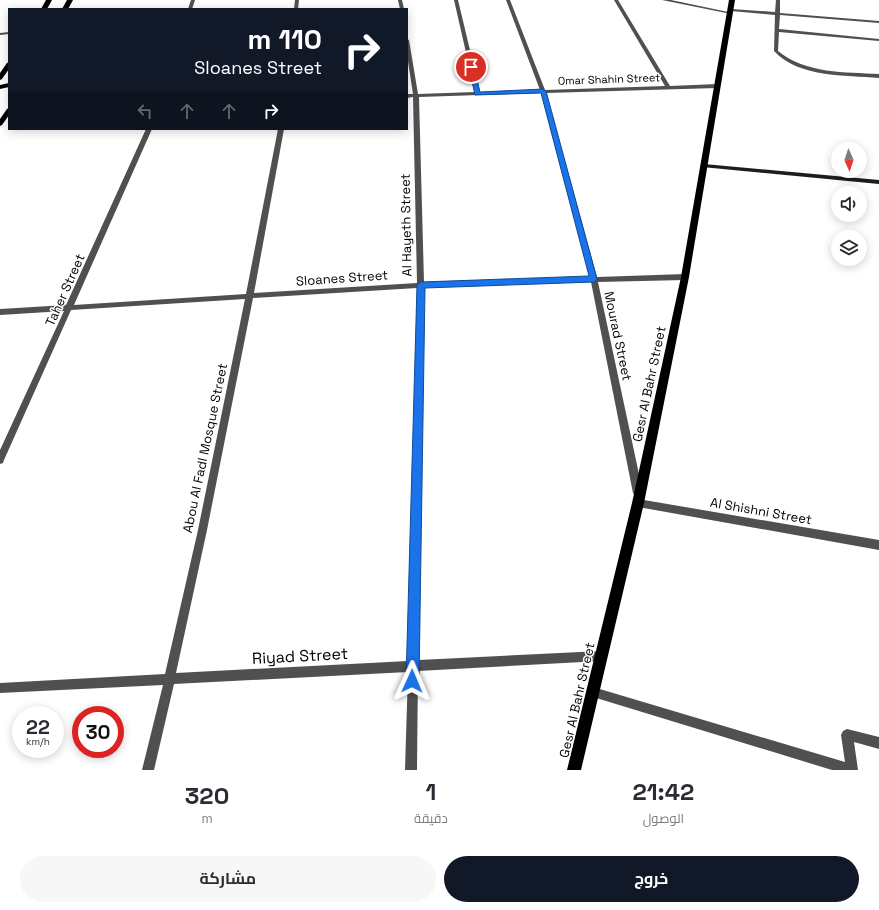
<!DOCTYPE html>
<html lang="ar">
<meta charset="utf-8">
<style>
body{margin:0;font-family:"Space Grotesk",Cairo,sans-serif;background:#f7f7f7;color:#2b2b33;direction:rtl;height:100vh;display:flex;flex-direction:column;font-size:15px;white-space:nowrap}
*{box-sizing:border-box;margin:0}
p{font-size:13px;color:#7c7c81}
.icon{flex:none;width:22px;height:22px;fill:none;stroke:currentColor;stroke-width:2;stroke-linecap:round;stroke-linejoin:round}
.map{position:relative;height:770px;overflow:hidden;direction:ltr}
.sheet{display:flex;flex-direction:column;background:#fff;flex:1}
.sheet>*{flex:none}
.guide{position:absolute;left:8px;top:8px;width:400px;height:122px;border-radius:0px;box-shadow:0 2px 10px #0003;direction:rtl;background:#111827;color:#fff;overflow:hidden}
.needle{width:26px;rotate:177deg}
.fabs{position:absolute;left:831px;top:142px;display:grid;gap:8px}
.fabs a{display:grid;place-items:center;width:36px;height:36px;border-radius:50%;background:#fff;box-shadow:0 2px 10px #0003;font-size:20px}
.speed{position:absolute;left:12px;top:706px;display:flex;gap:8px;font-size:20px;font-weight:700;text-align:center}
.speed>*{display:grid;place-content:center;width:52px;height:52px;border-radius:50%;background:#fff;box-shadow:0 2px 10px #0003;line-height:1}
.speed small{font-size:10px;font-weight:400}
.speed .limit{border:6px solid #d22;background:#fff;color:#111}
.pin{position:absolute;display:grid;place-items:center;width:34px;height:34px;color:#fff;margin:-17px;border:2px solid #fff;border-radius:50%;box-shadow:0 1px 4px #0007}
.me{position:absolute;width:44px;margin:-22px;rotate:1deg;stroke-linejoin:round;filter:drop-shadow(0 0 3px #0008)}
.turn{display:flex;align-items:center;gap:14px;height:84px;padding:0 20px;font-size:18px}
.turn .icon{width:52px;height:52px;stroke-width:2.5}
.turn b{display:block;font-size:28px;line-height:34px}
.lanes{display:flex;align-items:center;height:38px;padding:0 20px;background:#0003;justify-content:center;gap:20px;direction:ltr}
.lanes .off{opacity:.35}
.eta{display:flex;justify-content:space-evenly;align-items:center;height:68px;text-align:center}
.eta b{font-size:24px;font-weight:700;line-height:28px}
.action{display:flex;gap:8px;margin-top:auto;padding:8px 20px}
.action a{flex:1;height:46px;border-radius:24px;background:#111827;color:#fff;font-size:16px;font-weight:700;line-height:46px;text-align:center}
.action a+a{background:#f7f7f7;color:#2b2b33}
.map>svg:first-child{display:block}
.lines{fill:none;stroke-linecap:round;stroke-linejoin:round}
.lane{fill:#505050;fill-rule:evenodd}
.street{fill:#505050;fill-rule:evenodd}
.secondary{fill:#1d1d1d;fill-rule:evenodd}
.primary{fill:#000;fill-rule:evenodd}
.route{fill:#1a73e8;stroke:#114b97}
.labels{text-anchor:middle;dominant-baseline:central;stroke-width:3;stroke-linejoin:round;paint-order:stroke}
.far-street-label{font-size:11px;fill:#000;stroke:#fff}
.street-label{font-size:13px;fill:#000;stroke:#fff}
.near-street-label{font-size:16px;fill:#000;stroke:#fff}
</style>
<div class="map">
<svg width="879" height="770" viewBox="0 0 879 770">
<rect width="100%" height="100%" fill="#fff"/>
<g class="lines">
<path class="lane" d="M 593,687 L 845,762 L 841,735 L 843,731 L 847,729 L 879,737 L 879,749 L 854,742 L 858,770 L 832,770 L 593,697 L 589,696 L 588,692 L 589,688 Z"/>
<path class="street" d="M 191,0 L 195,0 L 192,9 L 188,9 Z
M 295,0 L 299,0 L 298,9 L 294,9 Z
M 398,0 L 402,0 L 404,9 L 400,9 Z
M 454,0 L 458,0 L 480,92 L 540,90 L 506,0 L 510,0 L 545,90 L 665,86 L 614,0 L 618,0 L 670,86 L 717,84 L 720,86 L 717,88 L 546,93 L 597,277 L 685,274 L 688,277 L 685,280 L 598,282 L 643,493 L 641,496 L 638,497 L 635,496 L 633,493 L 591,282 L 424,287 L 419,660 L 601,651 L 605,652 L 606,656 L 605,660 L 601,661 L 418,671 L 417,770 L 405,770 L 408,672 L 174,684 L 154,770 L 142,770 L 163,685 L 0,693 L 0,683 L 165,674 L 198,530 L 245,299 L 71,310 L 4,460 L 3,463 L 0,464 L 0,450 L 64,311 L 0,315 L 0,309 L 66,305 L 146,129 L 152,129 L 74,305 L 246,294 L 278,129 L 284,129 L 254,293 L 417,283 L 413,97 L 407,98 L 407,94 L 413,94 L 407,55 L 407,39 L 409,40 L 418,94 L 475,92 ZM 541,93 L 590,277 L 424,282 L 419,97 ZM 417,288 L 408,661 L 176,673 L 207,530 L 253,298 Z
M 662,0 L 671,0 L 733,13 L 731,14 Z
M 776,0 L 780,0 L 780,13 L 879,21 L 879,23 L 780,15 L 779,29 L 879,39 L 879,41 L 779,32 L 778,51 C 806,74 845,72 879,74 L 879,78 C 845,75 799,78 774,51 L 775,15 L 731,11 L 729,10 L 731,9 L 775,12 Z
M 9,32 L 9,34 L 0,35 L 0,33 Z
M 638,499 L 879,540 L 879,550 L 638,507 L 635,506 L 633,503 L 635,500 Z"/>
<path class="secondary" d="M 704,164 L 879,180 L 879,184 L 702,167 L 701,166 Z"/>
<path class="primary" d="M 46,0 L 52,0 L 47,9 L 41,9 Z
M 67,0 L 73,0 L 68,9 L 62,9 Z
M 729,0 L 735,0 L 689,277 L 644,503 L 581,770 L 567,770 L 632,503 L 681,277 Z
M 9,62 L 9,69 L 2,79 L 0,80 L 0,73 L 7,63 Z
M 9,83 L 9,87 L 0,89 L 0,85 Z
M 9,108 L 9,115 L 2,125 L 0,126 L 0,119 L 7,109 Z"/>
</g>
<path class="route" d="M 471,65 L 474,67 L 480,92 L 543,89 L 546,91 L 597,279 L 594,282 L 425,288 L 419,681 L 417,685 L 412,687 L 408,685 L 406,681 L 417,285 L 421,282 L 589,276 L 541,93 L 475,95 L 469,67 Z"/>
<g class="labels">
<g class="far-street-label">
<text transform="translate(609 79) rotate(-2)">Omar Shahin Street</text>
</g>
<g class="street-label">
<text transform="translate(406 225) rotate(-91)">Al Hayeth Street</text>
<text transform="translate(342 278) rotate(-4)">Sloanes Street</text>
<text transform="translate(65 290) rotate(-66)">Taher Street</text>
<text transform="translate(618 336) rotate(78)">Mourad Street</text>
<text transform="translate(649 384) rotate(-78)">Gesr Al Bahr Street</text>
<text transform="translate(205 448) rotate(-78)">Abou Al Fadl Mosque Street</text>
<text transform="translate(761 511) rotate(10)">Al Shishni Street</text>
<text transform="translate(577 700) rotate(-77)">Gesr Al Bahr Street</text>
</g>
<g class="near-street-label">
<text transform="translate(300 656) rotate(-3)">Riyad Street</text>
</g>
</g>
</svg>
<div class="fabs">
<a><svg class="needle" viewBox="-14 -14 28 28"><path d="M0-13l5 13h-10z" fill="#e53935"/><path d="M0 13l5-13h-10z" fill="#7c7c81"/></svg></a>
<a><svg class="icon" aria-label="sound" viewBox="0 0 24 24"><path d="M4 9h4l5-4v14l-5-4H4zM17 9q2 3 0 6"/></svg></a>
<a><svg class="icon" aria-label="layers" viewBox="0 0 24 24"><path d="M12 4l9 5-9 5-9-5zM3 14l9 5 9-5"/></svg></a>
</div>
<div class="speed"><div>22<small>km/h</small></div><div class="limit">30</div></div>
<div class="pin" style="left:471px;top:67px;background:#d93025"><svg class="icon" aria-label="arrive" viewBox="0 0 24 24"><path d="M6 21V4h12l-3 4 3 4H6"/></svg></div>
<svg class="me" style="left:412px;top:681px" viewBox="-20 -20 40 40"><path d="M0-17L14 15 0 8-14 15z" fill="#1a73e8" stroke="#fff" stroke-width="4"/></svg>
<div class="guide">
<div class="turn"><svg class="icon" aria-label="right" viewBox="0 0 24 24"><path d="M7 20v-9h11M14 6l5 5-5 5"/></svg><div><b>110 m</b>Sloanes Street</div></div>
<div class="lanes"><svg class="icon off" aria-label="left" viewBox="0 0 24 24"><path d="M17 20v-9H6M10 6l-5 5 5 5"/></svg><svg class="icon off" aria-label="ahead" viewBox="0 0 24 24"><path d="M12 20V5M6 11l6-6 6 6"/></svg><svg class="icon off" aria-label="ahead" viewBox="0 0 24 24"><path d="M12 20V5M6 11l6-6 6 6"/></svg><svg class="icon" aria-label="right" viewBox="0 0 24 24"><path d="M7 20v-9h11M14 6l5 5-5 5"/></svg></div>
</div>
</div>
<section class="sheet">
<div class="eta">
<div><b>21:42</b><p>الوصول</p></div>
<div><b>1</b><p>دقيقة</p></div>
<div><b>320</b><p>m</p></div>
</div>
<div class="action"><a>خروج</a><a>مشاركة</a></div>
</section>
